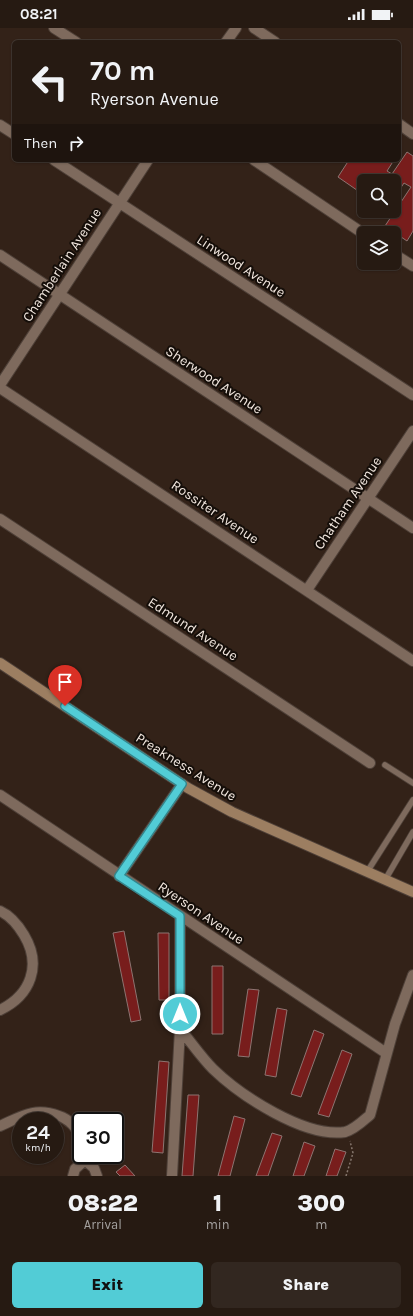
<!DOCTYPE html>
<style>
body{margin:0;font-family:Karla,sans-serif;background:#322720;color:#f1f3f6;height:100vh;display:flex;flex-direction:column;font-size:15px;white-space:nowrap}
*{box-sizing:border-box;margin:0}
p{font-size:13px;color:#a4a19f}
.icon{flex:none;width:22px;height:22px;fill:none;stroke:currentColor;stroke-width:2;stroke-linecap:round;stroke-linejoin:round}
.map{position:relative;height:1148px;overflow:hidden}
.drawer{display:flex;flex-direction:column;background:#261a12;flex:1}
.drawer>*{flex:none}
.top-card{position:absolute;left:12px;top:12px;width:389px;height:122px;border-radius:6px;box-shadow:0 1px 3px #0004,0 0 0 1px #423832;background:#261a12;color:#f1f3f6;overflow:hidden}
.buttons{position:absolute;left:357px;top:146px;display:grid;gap:8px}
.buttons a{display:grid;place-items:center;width:44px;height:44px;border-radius:6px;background:#261a12;box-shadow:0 1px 3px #0004,0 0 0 1px #423832;font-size:20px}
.speed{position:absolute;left:12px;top:1084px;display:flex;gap:8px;font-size:20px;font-weight:700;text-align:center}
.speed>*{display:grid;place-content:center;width:52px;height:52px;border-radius:50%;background:#261a12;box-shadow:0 1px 3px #0004,0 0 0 1px #423832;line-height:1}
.speed small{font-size:10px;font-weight:400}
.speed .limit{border:2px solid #111;border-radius:6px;background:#fff;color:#111}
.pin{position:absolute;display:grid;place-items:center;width:34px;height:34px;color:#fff;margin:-41px -17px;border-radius:50% 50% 50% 0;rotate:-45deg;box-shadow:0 0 4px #0007}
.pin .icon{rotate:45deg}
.me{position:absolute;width:44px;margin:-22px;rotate:0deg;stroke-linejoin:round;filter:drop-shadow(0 0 3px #0008)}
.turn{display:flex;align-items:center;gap:14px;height:84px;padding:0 12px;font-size:18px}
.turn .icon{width:52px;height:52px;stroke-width:2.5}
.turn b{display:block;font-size:28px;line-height:34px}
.then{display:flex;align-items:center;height:38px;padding:0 12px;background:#0003;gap:8px;font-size:15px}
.eta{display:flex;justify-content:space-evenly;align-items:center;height:68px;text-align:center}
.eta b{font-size:24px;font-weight:800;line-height:28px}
.button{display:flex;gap:8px;margin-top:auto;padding:8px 12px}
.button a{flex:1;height:46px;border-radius:6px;background:#52ccd6;color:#111;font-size:16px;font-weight:800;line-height:46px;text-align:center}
.button a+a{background:#322720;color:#f1f3f6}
.status{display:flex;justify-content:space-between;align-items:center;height:28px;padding:0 20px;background:#261a12;direction:ltr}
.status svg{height:11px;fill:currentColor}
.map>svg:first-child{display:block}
.building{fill:#781d1c;stroke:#8d7471}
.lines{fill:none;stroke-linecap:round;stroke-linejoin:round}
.service-casing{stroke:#4e4038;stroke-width:7}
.minor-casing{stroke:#4e4038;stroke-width:12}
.secondary-casing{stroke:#4e4038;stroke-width:12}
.path{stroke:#85766d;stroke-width:1.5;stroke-dasharray:2 2;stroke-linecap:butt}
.service{stroke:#7e6a5d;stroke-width:5.5}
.minor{stroke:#7e6a5d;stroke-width:10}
.secondary{stroke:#9c7e61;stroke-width:10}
.route-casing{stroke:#35858b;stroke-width:10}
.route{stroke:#52ccd6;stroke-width:7}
.labels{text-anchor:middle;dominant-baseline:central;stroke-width:4;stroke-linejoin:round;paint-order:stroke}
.street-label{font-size:14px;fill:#f2e7df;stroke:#150e09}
</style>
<div class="status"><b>08:21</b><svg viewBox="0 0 49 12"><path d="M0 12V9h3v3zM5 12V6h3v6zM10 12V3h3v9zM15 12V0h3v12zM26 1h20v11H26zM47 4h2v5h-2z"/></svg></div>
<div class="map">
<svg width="413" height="1148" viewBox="0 0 413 1148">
<rect width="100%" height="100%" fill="#332218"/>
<path class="building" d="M 407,124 L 413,128 L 413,203 L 407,213 L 385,198 L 411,159 L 404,155 L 398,164 L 394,162 L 394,153 L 364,153 L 364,167 L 338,149 L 349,132 L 394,132 L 387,143 L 392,146 Z
M 124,903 L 141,992 L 131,994 L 113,905 Z
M 158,905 L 169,905 L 169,972 L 159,972 Z
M 212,938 L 223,938 L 223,1006 L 212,1006 Z
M 248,961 L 259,962 L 249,1029 L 238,1028 Z
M 277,980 L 287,982 L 276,1049 L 265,1047 Z
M 314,1002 L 324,1006 L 301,1069 L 291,1066 Z
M 342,1022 L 352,1026 L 329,1089 L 318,1086 Z
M 159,1033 L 169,1034 L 163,1125 L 152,1124 Z
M 188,1067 L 199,1067 L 193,1148 L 182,1148 Z
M 234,1088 L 245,1091 L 230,1148 L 218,1148 Z
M 272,1105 L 282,1108 L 268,1148 L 256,1148 Z
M 304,1114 L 315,1118 L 304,1148 L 293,1148 Z
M 335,1121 L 346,1124 L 337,1148 L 326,1148 Z
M 125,1137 L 135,1148 L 120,1148 L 116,1144 Z"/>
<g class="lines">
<defs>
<path id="service" d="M 385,737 L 413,755
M 367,844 L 413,772
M 385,852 L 413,804"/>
<path id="minor" d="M 54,0 L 76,14
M 254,0 L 275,14
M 226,14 L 236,0
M 399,96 L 413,106
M 0,97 L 14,106
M 54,132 L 413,367
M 254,132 L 364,206
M 394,226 L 413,238
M 0,227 L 413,500
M 0,357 L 148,132
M 0,360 L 413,633
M 0,491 L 370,735
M 307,562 L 413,403
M 0,767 L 386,1025
M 119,848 L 182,756
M 0,883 C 11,888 18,897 24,907 C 42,937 31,967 0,982
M 180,1001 C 191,1014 201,1029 213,1041 C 241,1068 305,1110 345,1104 C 354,1102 363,1093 370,1087 L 395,996 L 413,947
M 0,1098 C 22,1088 35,1079 59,1088 C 69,1091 77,1100 81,1109
M 84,1127 L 85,1132 L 94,1140 L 97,1148
M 73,1148 L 75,1141 L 85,1132
M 172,1148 L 180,1001 L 180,888"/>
<path id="secondary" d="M 0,635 L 188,760 L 232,784 L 413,864"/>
</defs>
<use href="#service" class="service-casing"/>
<use href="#minor" class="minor-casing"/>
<use href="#secondary" class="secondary-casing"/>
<path class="path" d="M 346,1148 L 353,1125 L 350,1113"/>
<use href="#service" class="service"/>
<use href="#minor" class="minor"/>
<use href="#secondary" class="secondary"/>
</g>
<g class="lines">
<defs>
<path id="route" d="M 65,678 L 182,756 L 119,848 L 180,888 L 180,986"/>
</defs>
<use href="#route" class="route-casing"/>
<use href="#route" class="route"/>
</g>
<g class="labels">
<g class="street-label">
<text transform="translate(62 237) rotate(-57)">Chamberlain Avenue</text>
<text transform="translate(241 238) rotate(33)">Linwood Avenue</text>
<text transform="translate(214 352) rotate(33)">Sherwood Avenue</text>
<text transform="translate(348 475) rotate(-56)">Chatham Avenue</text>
<text transform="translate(215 484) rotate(34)">Rossiter Avenue</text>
<text transform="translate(193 601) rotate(33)">Edmund Avenue</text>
<text transform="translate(186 739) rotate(32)">Preakness Avenue</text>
<text transform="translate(201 885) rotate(34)">Ryerson Avenue</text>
</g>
</g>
</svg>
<div class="buttons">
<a><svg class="icon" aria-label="search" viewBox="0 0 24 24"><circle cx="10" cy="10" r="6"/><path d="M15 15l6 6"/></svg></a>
<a><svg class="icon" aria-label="layers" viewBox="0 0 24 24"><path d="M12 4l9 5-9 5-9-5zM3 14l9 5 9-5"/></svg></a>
</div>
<div class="speed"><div>24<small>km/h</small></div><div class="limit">30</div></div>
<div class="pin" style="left:65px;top:678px;background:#d93025"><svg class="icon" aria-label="arrive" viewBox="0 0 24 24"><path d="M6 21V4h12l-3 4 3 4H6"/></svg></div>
<svg class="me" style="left:180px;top:986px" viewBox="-20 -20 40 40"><circle r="17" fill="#52ccd6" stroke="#fff" stroke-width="3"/><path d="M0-11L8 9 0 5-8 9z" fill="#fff"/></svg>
<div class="top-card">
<div class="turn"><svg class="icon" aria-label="left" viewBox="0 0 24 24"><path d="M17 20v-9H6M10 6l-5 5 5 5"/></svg><div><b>70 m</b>Ryerson Avenue</div></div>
<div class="then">Then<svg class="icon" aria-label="right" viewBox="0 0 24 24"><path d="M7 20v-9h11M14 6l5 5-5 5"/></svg></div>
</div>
</div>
<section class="drawer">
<div class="eta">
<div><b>08:22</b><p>Arrival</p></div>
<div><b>1</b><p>min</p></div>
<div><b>300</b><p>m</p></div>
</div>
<div class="button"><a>Exit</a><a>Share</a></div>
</section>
